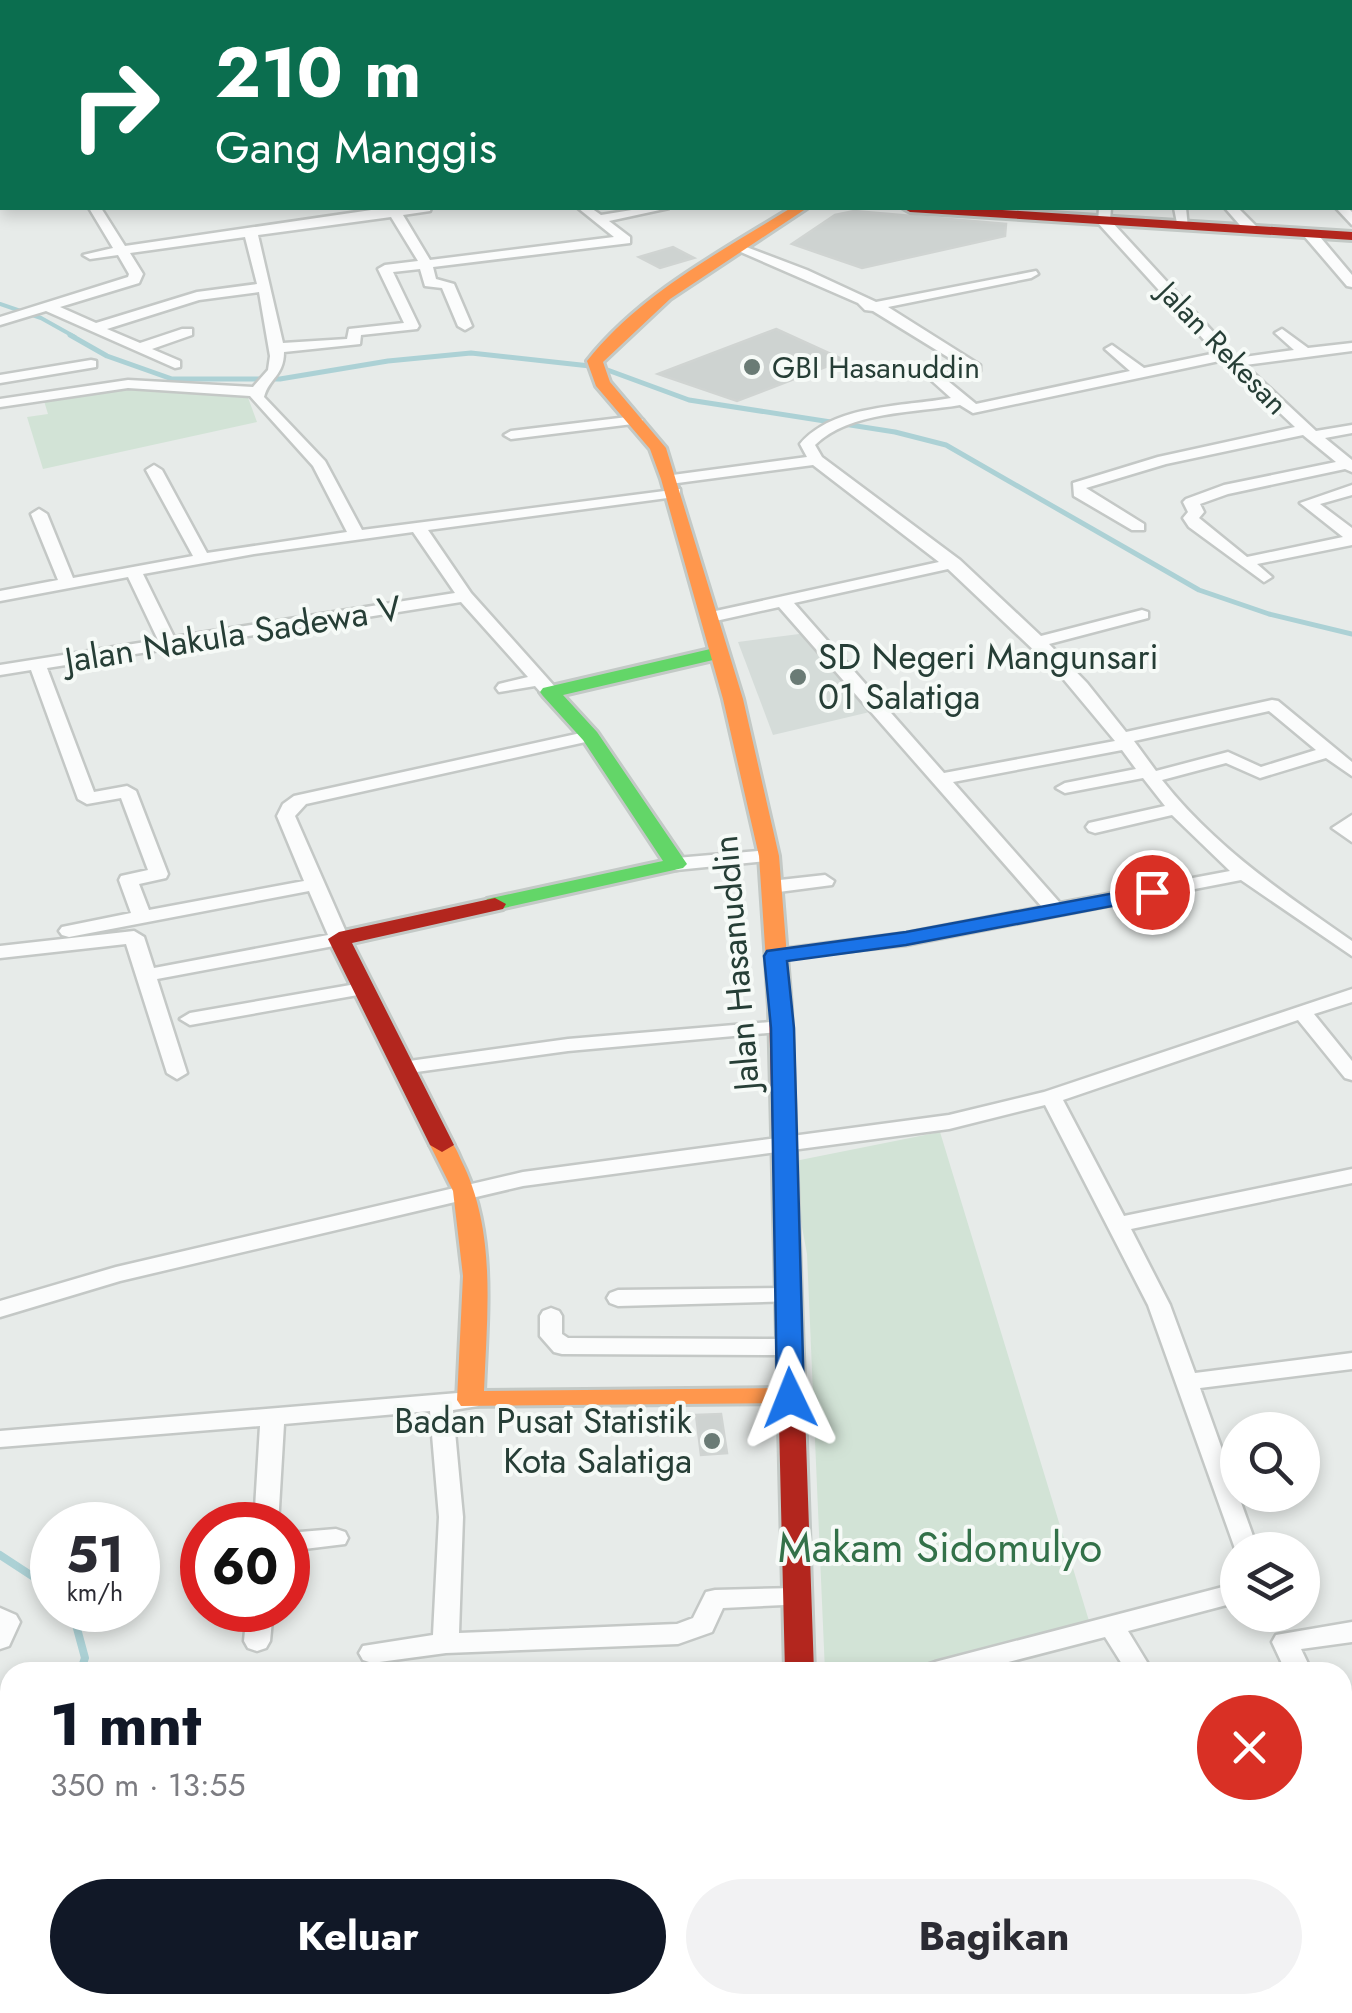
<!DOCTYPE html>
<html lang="id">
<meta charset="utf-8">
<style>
body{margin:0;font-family:Jost,sans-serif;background:#f2f2f3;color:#2b2b33;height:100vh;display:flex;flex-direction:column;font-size:38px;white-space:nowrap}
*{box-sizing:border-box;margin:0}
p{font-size:32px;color:#7c7c81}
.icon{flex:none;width:55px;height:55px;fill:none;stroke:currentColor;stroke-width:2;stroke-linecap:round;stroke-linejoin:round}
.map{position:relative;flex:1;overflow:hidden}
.details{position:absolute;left:0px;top:1662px;width:1352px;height:352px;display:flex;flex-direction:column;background:#fff;border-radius:30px 30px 0 0;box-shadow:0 5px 15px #0003}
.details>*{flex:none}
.top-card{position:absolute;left:0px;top:0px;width:1352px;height:210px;box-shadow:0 5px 15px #0003;background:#0b6e4f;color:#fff;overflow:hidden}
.controls{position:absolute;left:1220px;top:1412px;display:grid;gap:20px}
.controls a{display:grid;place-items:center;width:100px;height:100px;border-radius:50%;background:#fff;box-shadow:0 5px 15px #0003;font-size:50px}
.speed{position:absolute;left:30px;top:1502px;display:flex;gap:20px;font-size:50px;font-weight:700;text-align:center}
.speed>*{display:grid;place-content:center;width:130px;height:130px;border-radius:50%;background:#fff;box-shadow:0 5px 15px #0003;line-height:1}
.speed small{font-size:25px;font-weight:400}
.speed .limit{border:15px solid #d22;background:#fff;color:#111}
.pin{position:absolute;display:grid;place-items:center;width:85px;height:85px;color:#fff;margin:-42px;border:5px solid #fff;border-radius:50%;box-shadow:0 2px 10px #0007}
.me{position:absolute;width:110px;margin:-55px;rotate:358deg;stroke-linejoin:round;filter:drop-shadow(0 0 8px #0008)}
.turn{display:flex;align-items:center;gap:35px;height:210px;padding:0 50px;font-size:45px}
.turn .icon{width:130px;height:130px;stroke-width:2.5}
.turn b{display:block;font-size:70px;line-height:85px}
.round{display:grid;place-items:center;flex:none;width:105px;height:105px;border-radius:52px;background:#f2f2f3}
.headline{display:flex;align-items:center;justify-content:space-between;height:170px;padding:0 50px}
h1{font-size:60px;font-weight:700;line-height:75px;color:#111827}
.cta{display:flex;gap:20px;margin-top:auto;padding:20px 50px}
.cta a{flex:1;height:115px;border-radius:60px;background:#111827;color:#fff;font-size:40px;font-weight:700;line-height:115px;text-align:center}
.cta a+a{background:#f2f2f3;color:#2b2b33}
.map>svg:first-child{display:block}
.built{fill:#d5dcd9}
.green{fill:#d2e3d6}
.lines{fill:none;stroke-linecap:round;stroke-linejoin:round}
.stream-far2{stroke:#acd1d5;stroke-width:4}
.stream-far1{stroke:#acd1d5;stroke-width:5}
.stream{stroke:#acd1d5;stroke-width:8}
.building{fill:#ced3d1;stroke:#d0d4d2;stroke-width:2.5}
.street-casing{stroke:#c4c8c6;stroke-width:5}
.fast-casing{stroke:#c3c9c6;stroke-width:6}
.slow-casing{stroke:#c3c9c6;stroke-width:6}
.jam-casing{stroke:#c3c9c6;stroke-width:6}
.street{fill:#fbfcfc;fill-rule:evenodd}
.fast{fill:#63d668;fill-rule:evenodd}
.slow{fill:#ff974d;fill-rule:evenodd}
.jam{fill:#b3261e;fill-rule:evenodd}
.route{fill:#1a73e8;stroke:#114b97;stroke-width:2.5}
.poi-dot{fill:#6a7b75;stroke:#f6faf7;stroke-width:4}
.labels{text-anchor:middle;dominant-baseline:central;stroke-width:8;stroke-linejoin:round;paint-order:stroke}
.far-street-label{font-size:30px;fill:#263e36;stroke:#f6faf7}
.far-poi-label{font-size:30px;fill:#263e36;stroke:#f6faf7;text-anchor:start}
.street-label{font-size:35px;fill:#263e36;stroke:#f6faf7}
.poi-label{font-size:35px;fill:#263e36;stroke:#f6faf7;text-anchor:start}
.near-park-label{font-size:42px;fill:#337149;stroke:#f6faf7}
</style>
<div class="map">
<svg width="1352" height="2013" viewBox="0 0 1352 2013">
<rect width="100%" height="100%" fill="#e7ebe9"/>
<path class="built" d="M 807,633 L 874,711 L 773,735 L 738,642 Z"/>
<path class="green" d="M 135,387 L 247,395 L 257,422 L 43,469 L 27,417 L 48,414 L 44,401 Z
M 940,1132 L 1093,1634 L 999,1662 L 947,1672 L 825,1672 L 807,1254 L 790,1162 Z"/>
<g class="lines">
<path class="stream-far2" d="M 0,304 L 41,318 L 75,337"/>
<path class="stream-far1" d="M 70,335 L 107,356 L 172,379 L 280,379 L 388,361 L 471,353 L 590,366
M 602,368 L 689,400 L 895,432 L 946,445 L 1199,590 L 1269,614 L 1352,634"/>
<path class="stream" d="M 0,1555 L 52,1589
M 72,1610 L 85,1658 L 80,1672
M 0,1856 L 10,1837"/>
</g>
<path class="building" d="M 854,211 L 1006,224 L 1005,236 L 862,268 L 792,244 L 835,215 Z
M 673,247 L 694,258 L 660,268 L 639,257 Z
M 776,329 L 844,360 L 737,401 L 658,374 Z
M 721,1414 L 727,1453 L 701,1455 L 696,1415 Z"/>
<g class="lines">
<defs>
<path id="street" d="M 0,0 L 8,0 L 9,2 L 2,5 Z
M 117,0 L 130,0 L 131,2 L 118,2 Z
M 599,0 L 610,0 L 611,2 L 600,2 Z
M 641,0 L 652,0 L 653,2 L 642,2 Z
M 900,0 L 912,0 L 913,2 L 901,2 Z
M 0,77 L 2,77 L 2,83 L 0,83 Z
M 2,111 L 2,119 L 0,120 L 0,112 Z
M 0,154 L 2,154 L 2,162 L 0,162 Z
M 89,208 L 101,208 L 125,246 L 385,208 L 431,208 L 430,211 L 403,215 L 430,260 L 614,237 L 578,208 L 591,208 L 601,215 L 644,208 L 669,208 L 609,221 L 630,237 L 630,243 L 433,267 L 436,279 L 454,284 L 472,326 L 465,330 L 458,326 L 442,288 L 425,286 L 420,269 L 393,272 L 419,326 L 417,329 L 361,335 L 360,344 L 284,352 C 284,376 269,378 264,397 L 325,461 L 362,530 L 680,489 L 680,495 L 675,497 L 428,530 L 471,593 L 556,688 L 559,692 L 556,696 L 544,696 L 535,686 L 499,692 L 496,688 L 499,684 L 528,677 L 461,602 L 47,668 L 94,792 L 127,786 L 136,791 L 168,874 L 166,878 L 139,884 L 149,910 L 304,881 L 277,816 L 283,804 L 294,796 L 590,731 L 599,736 L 590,741 L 306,804 L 295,816 L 349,939 L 339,945 L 157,979 L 187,1073 L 177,1079 L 167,1073 L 126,944 L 0,958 L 0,946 L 134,931 L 144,937 L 154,968 L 328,935 L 309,891 L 69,937 L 62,935 L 59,931 L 62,927 L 131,913 L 119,880 L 121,876 L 148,870 L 121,798 L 87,804 L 78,799 L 31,670 L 0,675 L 0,665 L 158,640 L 128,577 L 0,601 L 0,591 L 58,580 L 31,514 L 39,509 L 47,514 L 73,578 L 193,556 L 146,470 L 154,465 L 162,470 L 207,553 L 347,532 L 313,466 L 250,396 L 128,388 L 0,407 L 0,399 L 128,380 L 253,387 L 268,370 L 270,356 L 259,292 L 199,300 L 107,329 L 140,343 L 182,329 L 192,329 L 192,335 L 152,349 L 180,361 L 180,367 L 175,368 L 46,311 L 0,325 L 0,317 L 128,277 L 129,274 L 118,255 L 90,259 L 83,255 L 113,248 ZM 391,217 L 418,261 L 385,265 L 378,269 L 404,323 L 349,329 L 347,339 L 283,343 L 258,235 ZM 245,237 L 257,284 L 197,292 L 96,323 L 60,307 L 139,283 L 143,274 L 130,253 ZM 413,532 L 455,593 L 174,637 L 143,574 L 254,554 Z
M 1099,208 L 1111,208 L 1110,220 L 1237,358 L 1294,350 L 1275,333 L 1282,329 L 1308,348 L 1352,343 L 1352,351 L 1245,365 L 1316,431 L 1352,425 L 1352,433 L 1325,438 L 1352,460 L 1352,472 L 1345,469 L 1228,494 L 1200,504 L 1204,512 L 1199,518 L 1247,557 L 1343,537 L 1300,503 L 1352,485 L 1352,495 L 1320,504 L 1352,528 L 1352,545 L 1257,564 L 1272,577 L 1264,582 L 1189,527 L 1183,518 L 1188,512 L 1183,502 L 1186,499 L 1224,485 L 1336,462 L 1303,435 L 1166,464 L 1086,488 L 1144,524 L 1144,530 L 1132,530 L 1074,496 L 1073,483 L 1158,457 L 1295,427 L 1224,360 L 973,413 L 960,405 C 914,413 850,411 815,445 L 822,457 L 960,560 L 1041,636 L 1142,610 L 1148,612 L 1148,618 L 1049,644 L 1087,683 L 1126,732 L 1272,700 L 1278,701 L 1352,762 L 1352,776 L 1326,758 L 1260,778 L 1226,763 L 1162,780 C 1215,847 1283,893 1352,941 L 1352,956 L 1241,880 L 906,945 L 768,960 L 765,956 L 768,952 L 775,950 L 906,933 L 1042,907 L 779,607 L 711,622 L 703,617 L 711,612 L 939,562 L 813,465 L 670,484 L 662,479 L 665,476 L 807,457 L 800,444 C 834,404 903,407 951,398 L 931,380 L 964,367 L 873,311 L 865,310 L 858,303 L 734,249 L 741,245 L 807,270 L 876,302 L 1036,271 L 1038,274 L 1031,278 L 888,307 L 980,365 L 980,371 L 948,381 L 976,404 L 1130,371 L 1105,349 L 1112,345 L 1144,368 L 1216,353 L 1098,223 ZM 948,569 L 1060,675 L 1115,741 L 944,773 L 794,603 ZM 1269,711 L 1316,750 L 1261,767 L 1228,752 L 1156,771 L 1134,741 ZM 1122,750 L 1136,769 L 1065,783 L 1056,788 L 1065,793 L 1143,778 L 1165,806 L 1089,823 L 1086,827 L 1089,831 L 1095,833 L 1172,815 L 1230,871 L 1060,903 L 953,782 Z
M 1174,208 L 1186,208 L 1188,228 L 1178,228 Z
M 1225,208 L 1238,208 L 1256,226 L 1256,232 L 1246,232 Z
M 1336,208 L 1348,208 L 1352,212 L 1352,225 Z
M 1305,231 L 1315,231 L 1352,275 L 1352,287 L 1347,286 L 1305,237 Z
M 91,360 L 96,361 L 96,367 L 0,383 L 0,375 Z
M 636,416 L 643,420 L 641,423 L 511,439 L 504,435 L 511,431 Z
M 1352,815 L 1352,842 L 1332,828 Z
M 769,850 L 778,856 L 776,860 L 676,870 L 667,864 L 676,858 Z
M 825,875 L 834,881 L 832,885 L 771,893 L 762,887 L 771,881 Z
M 362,983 L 369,985 L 372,989 L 369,993 L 190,1025 L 180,1019 L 190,1013 Z
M 1352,989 L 1352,1002 L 1314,1014 L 1352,1061 L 1352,1080 L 1345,1078 L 1298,1020 L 1063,1100 L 1124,1216 L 1352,1169 L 1352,1183 L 1131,1229 L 1170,1305 L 1195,1373 L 1352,1353 L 1352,1369 L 1200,1388 L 1258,1550 L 1238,1550 L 1238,1557 L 1148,1305 L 1045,1105 L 949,1129 L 523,1186 L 120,1281 L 0,1317 L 0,1301 L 116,1267 L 523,1172 L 949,1115 L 1044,1092 Z
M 782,1021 L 792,1027 L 789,1031 L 568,1051 L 402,1074 L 392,1068 L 402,1062 L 568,1039 Z
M 787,1288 L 795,1291 L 798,1296 L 795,1301 L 618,1306 L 610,1303 L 607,1298 L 610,1293 L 618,1290 Z
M 551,1308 L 559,1311 L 562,1316 L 562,1334 L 568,1338 L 789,1339 L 797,1341 L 801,1347 L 797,1353 L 789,1355 L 562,1354 L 554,1352 L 540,1336 L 540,1316 L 543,1311 Z
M 470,1392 L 478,1394 L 482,1400 L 478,1406 L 453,1410 L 463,1517 L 459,1633 L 677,1624 L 693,1618 L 706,1592 L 715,1590 L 797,1588 L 806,1590 L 810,1597 L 806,1604 L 723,1608 L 712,1632 L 678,1644 L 446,1653 L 372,1663 L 363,1660 L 359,1653 L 363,1646 L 433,1635 L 439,1517 L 430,1411 L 284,1424 L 278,1525 L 254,1525 L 260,1426 L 0,1447 L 0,1431 Z
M 336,1529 L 345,1532 L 348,1538 L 345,1544 L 288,1551 L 288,1533 Z
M 1238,1583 L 1238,1602 L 1128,1631 L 1153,1672 L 1127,1672 L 1105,1637 L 970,1672 L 922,1672 L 926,1665 L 935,1662 Z
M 0,1608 L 16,1615 L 20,1622 L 9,1646 L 0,1649 Z
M 247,1610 L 273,1610 L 270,1641 L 266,1648 L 257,1651 L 248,1648 L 244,1641 Z
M 1352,1622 L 1352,1642 L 1301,1649 L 1312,1672 L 1286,1672 L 1272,1642 L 1276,1635 Z
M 1342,1809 L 1352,1813 L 1352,1843 L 1342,1840 Z"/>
<path id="fast" d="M 719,647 L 726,649 L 726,657 L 563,695 L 597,732 L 687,864 L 683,868 L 495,910 L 487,909 L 484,904 L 487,899 L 663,861 L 583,740 L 543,696 L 540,692 L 543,688 Z
M 795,2005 L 827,2005 L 827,2013 L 795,2013 Z"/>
<path id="slow" d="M 540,0 L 553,0 L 554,2 L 542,2 Z
M 791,208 L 807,208 L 670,299 L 603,362 L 610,382 L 666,448 L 743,699 L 779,856 L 791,1007 L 780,1014 L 769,1007 L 759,856 L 723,699 L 661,479 L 650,449 L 596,386 L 587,361 C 640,294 720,252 791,208 Z
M 442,1138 C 454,1141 456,1149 461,1160 C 497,1231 487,1313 484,1391 L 791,1388 L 800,1391 L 804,1397 L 800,1403 L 461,1406 L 457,1400 L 463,1276 L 453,1191 L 430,1145 Z"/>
<path id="jam" d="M 418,0 L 435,0 L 436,2 L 420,2 Z
M 903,208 L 971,208 L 1352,232 L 1352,240 L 910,212 Z
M 495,898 L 506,904 L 503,909 L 352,943 L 454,1145 L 442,1152 L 430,1145 L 328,939 L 339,932 Z
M 780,1000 L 791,1007 L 814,1672 L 785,1672 L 769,1007 Z"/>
</defs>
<use href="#street" class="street-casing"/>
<use href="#fast" class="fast-casing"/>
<use href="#slow" class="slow-casing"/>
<use href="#jam" class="jam-casing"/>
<use href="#street" class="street"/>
<use href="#fast" class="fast"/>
<use href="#slow" class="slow"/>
<use href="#jam" class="jam"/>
</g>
<path class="route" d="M 1152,886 L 1160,888 L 1163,892 L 1160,897 L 906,945 L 787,961 L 794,1028 L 804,1398 L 800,1404 L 781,1404 L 777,1398 L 771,1028 L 764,956 L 767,951 L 906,932 Z"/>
<g class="poi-dot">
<circle cx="752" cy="367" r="10"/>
<circle cx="798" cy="677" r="10"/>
<circle cx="712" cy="1441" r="10"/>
</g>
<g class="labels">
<g class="far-street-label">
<text transform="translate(1223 348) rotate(46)">Jalan Rekesan</text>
</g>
<g class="far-poi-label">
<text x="772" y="367">GBI Hasanuddin</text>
</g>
<g class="street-label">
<text transform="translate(233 634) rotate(-9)">Jalan Nakula Sadewa V</text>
<text transform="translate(736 963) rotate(-95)">Jalan Hasanuddin</text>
</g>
<g class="poi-label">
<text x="818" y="657">SD Negeri Mangunsari<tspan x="818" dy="40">01 Salatiga</tspan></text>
<text x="692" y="1421" text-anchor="end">Badan Pusat Statistik<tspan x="692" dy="40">Kota Salatiga</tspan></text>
</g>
<g class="near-park-label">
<text x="940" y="1547">Makam Sidomulyo</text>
</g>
</g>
</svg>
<div class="controls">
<a><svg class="icon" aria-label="search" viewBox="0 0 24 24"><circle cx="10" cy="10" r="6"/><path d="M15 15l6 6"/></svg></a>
<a><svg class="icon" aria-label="layers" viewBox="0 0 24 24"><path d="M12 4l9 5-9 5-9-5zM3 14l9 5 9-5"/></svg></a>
</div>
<div class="speed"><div>51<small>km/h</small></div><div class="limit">60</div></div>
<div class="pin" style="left:1152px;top:892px;background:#d93025"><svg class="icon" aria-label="arrive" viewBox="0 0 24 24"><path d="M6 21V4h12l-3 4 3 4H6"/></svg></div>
<svg class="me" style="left:790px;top:1398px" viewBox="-20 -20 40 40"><path d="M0-17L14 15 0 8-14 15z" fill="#1a73e8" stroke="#fff" stroke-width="4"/></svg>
<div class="top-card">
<div class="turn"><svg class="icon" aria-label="right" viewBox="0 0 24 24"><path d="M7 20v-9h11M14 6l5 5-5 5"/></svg><div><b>210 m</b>Gang Manggis</div></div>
</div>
<section class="details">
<div class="headline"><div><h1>1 mnt</h1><p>350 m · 13:55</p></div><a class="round" style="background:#d93025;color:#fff"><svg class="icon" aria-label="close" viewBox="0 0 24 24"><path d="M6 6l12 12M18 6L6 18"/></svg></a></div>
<div class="cta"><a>Keluar</a><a>Bagikan</a></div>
</section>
</div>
